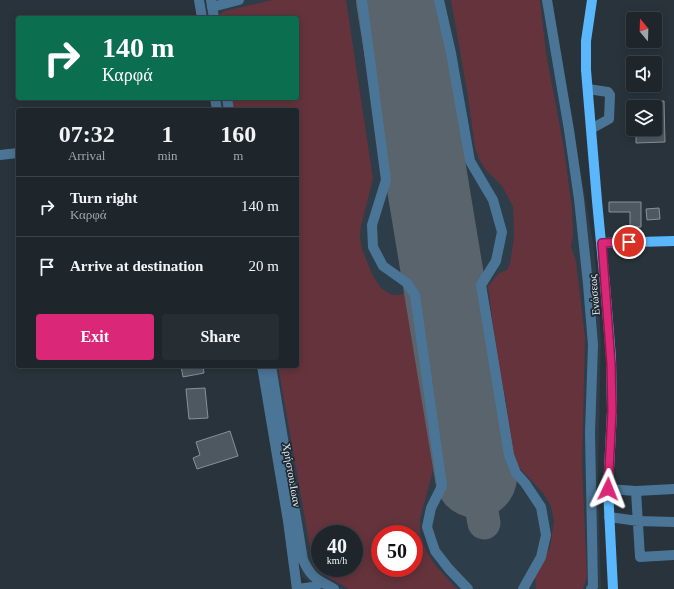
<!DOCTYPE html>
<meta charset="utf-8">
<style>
body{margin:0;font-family:"Times New Roman",serif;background:#262e34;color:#f1f3f6;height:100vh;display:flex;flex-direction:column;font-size:15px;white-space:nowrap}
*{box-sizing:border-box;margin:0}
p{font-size:13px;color:#a1a5a9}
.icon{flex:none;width:22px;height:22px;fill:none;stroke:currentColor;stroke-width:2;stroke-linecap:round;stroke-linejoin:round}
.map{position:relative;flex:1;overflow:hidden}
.details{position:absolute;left:16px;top:108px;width:283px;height:260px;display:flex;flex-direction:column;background:#1e262c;border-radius:4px;box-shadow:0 2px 10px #0003,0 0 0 1px #3c4348}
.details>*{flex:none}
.top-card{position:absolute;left:16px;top:16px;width:283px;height:84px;border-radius:4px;box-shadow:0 2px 10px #0003,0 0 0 1px #3c4348;background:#0b6e4f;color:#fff;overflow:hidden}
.needle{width:26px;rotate:341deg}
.controls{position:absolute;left:626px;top:12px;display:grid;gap:8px}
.controls a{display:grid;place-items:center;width:36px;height:36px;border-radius:4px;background:#1e262c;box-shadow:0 2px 10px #0003,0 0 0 1px #3c4348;font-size:20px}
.speed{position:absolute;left:311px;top:525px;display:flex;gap:8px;font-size:20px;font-weight:700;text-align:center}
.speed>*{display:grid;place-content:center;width:52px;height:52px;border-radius:50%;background:#1e262c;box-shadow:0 2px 10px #0003,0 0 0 1px #3c4348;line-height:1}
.speed small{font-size:10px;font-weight:400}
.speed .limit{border:6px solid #d22;background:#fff;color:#111}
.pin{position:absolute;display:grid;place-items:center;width:34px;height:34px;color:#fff;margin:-17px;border:2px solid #fff;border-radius:50%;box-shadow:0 1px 4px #0007}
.me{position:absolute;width:44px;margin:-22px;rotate:2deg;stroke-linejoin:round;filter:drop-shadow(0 0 3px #0008)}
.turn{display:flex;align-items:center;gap:14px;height:84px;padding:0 20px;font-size:18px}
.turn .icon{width:52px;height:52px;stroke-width:2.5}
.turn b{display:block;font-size:28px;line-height:34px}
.eta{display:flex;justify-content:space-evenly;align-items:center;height:68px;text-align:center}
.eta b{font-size:24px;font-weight:800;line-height:28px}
.action{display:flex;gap:8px;margin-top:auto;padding:8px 20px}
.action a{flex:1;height:46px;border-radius:4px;background:#db2777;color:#fff;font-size:16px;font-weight:800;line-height:46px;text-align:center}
.action a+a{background:#262e34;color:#f1f3f6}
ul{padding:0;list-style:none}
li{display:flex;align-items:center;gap:12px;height:60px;padding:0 20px;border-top:1px solid #3c4348}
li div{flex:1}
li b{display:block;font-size:15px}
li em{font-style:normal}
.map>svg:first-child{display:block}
.built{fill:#2d3d49;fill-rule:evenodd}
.green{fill:#65333c;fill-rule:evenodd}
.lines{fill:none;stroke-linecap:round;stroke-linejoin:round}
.taxiway{stroke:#5a646c;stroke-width:33}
.runway{stroke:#5a646c;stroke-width:82}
.building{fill:#4d5861;stroke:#85919c}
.minor{stroke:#4b7596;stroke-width:10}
.major{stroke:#5ab7fc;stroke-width:10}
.route-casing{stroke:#8e194d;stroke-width:10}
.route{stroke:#db2777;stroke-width:7}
.labels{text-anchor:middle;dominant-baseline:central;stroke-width:3.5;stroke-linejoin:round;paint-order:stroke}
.street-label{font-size:11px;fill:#e3e9ef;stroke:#1f2931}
</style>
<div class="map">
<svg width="674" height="589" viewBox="0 0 674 589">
<rect width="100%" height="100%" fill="#28333b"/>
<path class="built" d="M 205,0 L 551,0 L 593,243 L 598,288 L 601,342 L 598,478 L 601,589 L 309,589 L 308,581 L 302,577 L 266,366 L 297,366 L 297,110 L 223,110 L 220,98 L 297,98 L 297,18 L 207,18 ZM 320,534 L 354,534 L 354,568 L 320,568 ZM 380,534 L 414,534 L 414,568 L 380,568 Z"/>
<path class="green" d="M 272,0 L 346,0 L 373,179 L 361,226 L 360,237 L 362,249 L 373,276 L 381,288 L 392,295 L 407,294 L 433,470 L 420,519 L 420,533 L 426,551 L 435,565 L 457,589 L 349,589 L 319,572 L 314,566 L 312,559 L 278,366 L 297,366 L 297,110 L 234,110 L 231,98 L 297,98 L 297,18 L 219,18 L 220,14 L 225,11 ZM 320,534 L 354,534 L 354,568 L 320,568 ZM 380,534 L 414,534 L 414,568 L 380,568 Z
M 451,0 L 540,0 L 546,53 L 563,143 L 572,208 L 573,235 L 571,247 L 576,261 L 585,337 L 582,464 L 587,577 L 583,589 L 536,589 L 535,577 L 550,547 L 554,521 L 551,506 L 543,493 L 516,464 L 512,451 L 506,402 L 497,358 L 488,286 L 499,273 L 507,270 L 510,263 L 514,238 L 513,207 L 502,186 L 486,170 L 480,161 L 475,148 L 468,97 Z"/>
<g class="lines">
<path class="taxiway" d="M 476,477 L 484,523"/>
<path class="runway" d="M 397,0 L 476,477"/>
</g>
<path class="building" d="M 664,101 L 665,142 L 636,143 L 636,129 L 655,129 L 655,107 L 635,107 L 635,102 Z
M 609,202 L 641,202 L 641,227 L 630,227 L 630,212 L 609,212 Z
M 659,208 L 660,219 L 647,220 L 646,209 Z
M 181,366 L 203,366 L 204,373 L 183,377 Z
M 205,388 L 208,418 L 189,419 L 186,389 Z
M 230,431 L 238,456 L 197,469 L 193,458 L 200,455 L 196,442 Z"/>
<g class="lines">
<path class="minor" d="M 199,0 L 202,18
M 211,0 L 214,18
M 362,0 L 386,180 L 372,225 L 373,247 L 383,266 L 407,283 L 415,295 L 442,486 L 431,508 L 427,527 L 435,551 L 449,569 L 468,589
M 439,0 L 451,53 L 470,161 L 493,200 L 502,232 L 496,261 L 481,285 L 509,455 L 516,473 L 525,483 L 541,507 L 546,535 L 541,557 L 523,589
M 547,0 L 569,130 L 579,199 L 588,284 L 593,345 L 590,433 L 593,586 L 591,589
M 212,7 L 239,0
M 588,89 L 608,92 L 610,95 L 609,119 L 591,129
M 215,98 L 217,110
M 227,98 L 229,110
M 0,155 L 18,153
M 262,366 L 288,521 L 297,589
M 271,366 L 303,560 C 312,579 317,579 334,589
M 608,489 L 636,491 L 674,489
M 636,491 L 640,557 L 674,555
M 609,517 L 638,521 L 674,522
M 297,589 L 313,587 L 322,582"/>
<path class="major" d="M 592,0 L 586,41 L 586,70 L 597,201 L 605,284 L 611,358 L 612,411 L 608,489 L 613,589
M 602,243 L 674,241"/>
</g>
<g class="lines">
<defs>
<path id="route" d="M 608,489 L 612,411 L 611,364 L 602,243 L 629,242"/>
</defs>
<use href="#route" class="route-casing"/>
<use href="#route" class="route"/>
</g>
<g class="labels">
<g class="street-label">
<text transform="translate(594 295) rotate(-95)">Ενώσεως</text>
<text transform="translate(292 475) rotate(80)">Χρήστου.Ιωαν</text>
</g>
</g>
</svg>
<div class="controls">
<a><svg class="needle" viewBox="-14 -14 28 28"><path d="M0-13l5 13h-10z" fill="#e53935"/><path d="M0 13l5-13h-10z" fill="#a1a5a9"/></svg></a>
<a><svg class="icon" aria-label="sound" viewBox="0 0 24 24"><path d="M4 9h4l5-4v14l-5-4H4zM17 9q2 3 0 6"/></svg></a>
<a><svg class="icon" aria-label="layers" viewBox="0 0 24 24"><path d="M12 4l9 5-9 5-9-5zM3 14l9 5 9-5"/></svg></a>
</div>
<div class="speed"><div>40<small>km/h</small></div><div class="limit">50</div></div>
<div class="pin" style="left:629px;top:242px;background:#d93025"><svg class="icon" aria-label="arrive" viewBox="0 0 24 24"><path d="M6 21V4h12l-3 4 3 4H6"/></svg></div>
<svg class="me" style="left:608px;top:489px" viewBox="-20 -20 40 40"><path d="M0-17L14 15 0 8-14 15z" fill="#db2777" stroke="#fff" stroke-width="4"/></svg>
<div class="top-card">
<div class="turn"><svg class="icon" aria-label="right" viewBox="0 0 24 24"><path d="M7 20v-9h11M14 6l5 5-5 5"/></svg><div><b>140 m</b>Καρφά</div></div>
</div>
<section class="details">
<div class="eta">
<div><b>07:32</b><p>Arrival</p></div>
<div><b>1</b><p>min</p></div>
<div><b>160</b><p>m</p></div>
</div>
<ul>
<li><svg class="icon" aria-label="right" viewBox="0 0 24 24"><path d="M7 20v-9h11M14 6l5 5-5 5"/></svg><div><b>Turn right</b><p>Καρφά</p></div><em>140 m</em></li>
<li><svg class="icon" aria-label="arrive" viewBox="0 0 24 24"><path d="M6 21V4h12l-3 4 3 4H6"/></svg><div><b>Arrive at destination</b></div><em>20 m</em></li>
</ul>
<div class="action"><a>Exit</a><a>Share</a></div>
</section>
</div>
